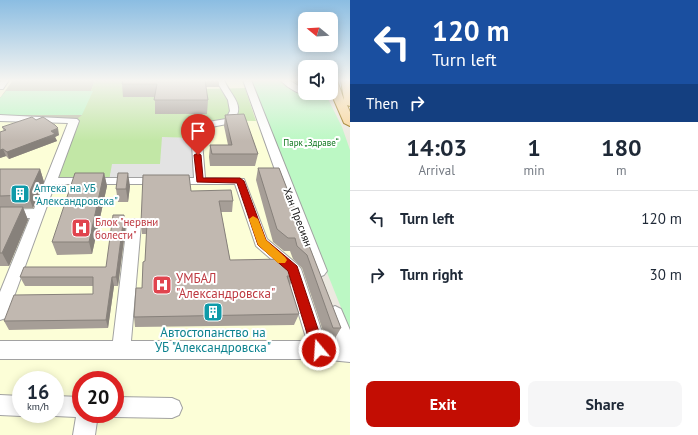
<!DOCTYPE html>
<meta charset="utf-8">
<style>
body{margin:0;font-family:"PT Sans",sans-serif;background:#f6f6f7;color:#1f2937;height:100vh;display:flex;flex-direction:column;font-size:15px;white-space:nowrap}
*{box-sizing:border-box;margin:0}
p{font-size:13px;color:#747a83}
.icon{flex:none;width:22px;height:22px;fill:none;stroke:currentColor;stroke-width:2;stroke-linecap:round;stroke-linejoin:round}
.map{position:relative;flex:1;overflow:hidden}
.panel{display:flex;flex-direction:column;background:#fff;width:348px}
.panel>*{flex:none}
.hud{background:#1a4fa0;color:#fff;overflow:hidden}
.needle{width:26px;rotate:288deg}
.buttons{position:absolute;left:298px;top:12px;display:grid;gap:8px}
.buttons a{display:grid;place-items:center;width:40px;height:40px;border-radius:8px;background:#fff;box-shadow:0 2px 10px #0003;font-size:20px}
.speed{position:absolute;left:12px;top:371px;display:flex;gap:8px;font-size:20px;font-weight:700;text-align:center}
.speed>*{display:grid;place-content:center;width:52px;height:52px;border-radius:50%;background:#fff;box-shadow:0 2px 10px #0003;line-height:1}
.speed small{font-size:10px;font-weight:400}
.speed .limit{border:6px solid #d22;background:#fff;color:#111}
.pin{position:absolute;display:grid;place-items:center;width:34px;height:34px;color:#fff;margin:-41px -17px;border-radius:50% 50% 50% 0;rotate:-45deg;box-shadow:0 0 4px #0007}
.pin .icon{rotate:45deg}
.me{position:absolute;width:44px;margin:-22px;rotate:342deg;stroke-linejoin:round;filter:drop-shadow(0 0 3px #0008)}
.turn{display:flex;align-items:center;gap:14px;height:84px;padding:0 16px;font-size:18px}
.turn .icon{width:52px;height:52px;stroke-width:2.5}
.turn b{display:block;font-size:28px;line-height:34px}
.then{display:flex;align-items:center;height:38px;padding:0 16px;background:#0003;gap:8px;font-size:15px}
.eta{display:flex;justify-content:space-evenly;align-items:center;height:68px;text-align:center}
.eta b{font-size:24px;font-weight:700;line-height:28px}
.primary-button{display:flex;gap:8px;margin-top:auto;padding:8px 16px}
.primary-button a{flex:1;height:46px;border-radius:8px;background:#c30d03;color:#fff;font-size:16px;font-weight:700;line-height:46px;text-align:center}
.primary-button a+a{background:#f6f6f7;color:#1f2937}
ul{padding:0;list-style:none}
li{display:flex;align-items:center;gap:12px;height:56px;padding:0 16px;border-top:1px solid #e0e1e3}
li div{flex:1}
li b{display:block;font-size:15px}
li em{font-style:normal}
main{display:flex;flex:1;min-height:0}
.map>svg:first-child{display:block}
.education{fill:#fcfed7;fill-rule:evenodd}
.construction{fill:#bfc1ac}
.grass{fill:#c2e7a6}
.park{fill:#bcf8c4}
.parking{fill:#e3e3e3}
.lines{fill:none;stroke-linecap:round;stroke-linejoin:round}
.minor-casing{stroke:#a2a2a2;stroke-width:2}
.major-casing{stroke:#8f6802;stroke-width:2}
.minor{fill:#fff;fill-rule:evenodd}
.major{fill:#fad598;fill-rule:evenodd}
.wall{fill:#a69e97}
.shaded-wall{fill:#87817b}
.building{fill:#c1b8b0;stroke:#87817b}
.route{fill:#c30d03;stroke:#7f0802}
.slow{fill:#f59e0b}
.labels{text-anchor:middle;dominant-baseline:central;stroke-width:4;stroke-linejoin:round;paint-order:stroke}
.far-park-label{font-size:9px;fill:#0c751b;stroke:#fff}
.culture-label{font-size:11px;fill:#0d838f;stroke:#fff;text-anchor:start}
.street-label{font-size:11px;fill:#1b1b1b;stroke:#fff}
.health-label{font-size:11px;fill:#be3a42;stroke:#fff;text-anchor:start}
.near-health-label{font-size:13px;fill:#be3a42;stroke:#fff;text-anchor:start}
.near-culture-label{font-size:13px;fill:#0d838f;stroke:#fff}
</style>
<main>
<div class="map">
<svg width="350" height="435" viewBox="0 0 350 435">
<rect width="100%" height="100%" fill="#ece9e0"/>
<path class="education" d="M 0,80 L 247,80 L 350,353 L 350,435 L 0,435 ZM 21,380 L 55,380 L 55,414 L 21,414 ZM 81,380 L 115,380 L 115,414 L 81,414 Z"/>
<path class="construction" d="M 13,80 L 95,80 L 85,108 L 106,120 L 73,121 L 0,116 L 0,98 Z"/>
<path class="grass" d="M 95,80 L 203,80 L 205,89 L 245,88 L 256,121 L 196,120 L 197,138 L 160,164 L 113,164 L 109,181 L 51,181 L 74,121 L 82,115 Z"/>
<path class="park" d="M 250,80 L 277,80 L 296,91 L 308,93 L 325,93 L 342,127 L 350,150 L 350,330 Z
M 6,91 L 93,91 L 82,115 L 0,115 L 0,98 Z"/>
<path class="parking" d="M 162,137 L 197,138 L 200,180 L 109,181 L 112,164 L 160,164 Z"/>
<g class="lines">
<defs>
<path id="minor" d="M 2,80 L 9,80 L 3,89 L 0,89 L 0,82 Z
M 216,80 L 224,80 C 231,97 247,105 232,123 L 201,129 L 205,178 L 244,179 L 267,239 L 298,265 L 301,269 L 325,341 L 337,342 L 327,314 L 329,309 L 335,306 L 341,309 L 350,330 L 350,362 L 319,359 L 0,359 L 0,341 L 113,341 L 127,224 L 129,221 L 134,219 L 139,221 L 141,224 L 131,341 L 307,341 L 286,272 L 256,246 L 235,184 L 55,184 L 8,313 L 6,318 L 0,320 L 0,292 L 30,218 L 0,218 L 0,210 L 34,209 L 68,123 L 0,121 L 0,115 L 77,119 L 79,121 L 58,178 L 194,178 L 191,127 L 196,124 L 226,119 L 230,111 L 228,100 Z
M 243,80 L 251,80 L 327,271 L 324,275 L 319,277 L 314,275 L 311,271 Z
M 280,80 L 289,80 L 305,90 L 305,93 L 308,93 C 300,97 286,86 280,80 Z
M 0,395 L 21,396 L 21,414 L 27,414 L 21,416 L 0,415 Z
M 55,396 L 81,397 L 81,414 L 98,414 L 95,435 L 73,435 L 76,417 L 55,416 L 49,414 L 55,414 Z
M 115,397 L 172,398 L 179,401 L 182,408 L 179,415 L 172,418 L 115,417 L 108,414 L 115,414 Z"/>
<path id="major" d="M 331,80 L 337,80 L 344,100 L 341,80 L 350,80 L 350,106 L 347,105 L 350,112 L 350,126 L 344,123 L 331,93 Z"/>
</defs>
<use href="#minor" class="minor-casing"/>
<use href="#major" class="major-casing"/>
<use href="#minor" class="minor"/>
<use href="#major" class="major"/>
</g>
<path class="wall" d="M 123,80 L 219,80 L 219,87 L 206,87 L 208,100 L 207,114 L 155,114 L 155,97 L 123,97 L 122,84 Z
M 293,80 L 305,80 L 305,86 L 302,87 Z
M 225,115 L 258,154 L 255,166 L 210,166 L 209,157 L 210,145 L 228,145 L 224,126 Z
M 2,127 L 59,135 L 55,137 L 57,141 L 9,159 L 6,156 L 0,158 L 4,131 Z
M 258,168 L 279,168 L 341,328 L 334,340 L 326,340 L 302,268 L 293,259 L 290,251 L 284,251 L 273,242 L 256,180 Z
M 0,169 L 40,169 L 44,182 L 33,208 L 23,208 L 28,220 L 9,266 L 0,266 Z
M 104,173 L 107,186 L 92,254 L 57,255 L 52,242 Z
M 130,186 L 128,202 L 118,202 L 116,189 Z
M 191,191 L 233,201 L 232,212 L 221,212 L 230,260 L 293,276 L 290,286 L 299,314 L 294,325 L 135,327 L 134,317 L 142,288 L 145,261 L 147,234 L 142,234 L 141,223 Z
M 124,215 L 126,224 L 118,286 L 114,286 L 108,328 L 9,330 L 4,321 L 93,294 L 93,286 L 25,286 L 20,277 L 106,267 Z"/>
<path class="shaded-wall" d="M 304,80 L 305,80 L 305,86 L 302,87 Z
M 58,128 L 59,135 L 55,137 L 57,141 L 9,159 L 7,152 L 51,131 Z
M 3,149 L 6,156 L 0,158 L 0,150 Z
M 40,169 L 44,182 L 33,208 L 28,195 Z
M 104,173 L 107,186 L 92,254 L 89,242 Z
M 128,173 L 130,186 L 128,202 L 126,189 Z
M 23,207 L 28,220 L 9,266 L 2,253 Z
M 124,215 L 126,224 L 118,286 L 116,277 Z
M 112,277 L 114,286 L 108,328 L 106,320 Z"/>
<path class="building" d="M 123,80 L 205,80 L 208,100 L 154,100 L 157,84 L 122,84 Z
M 244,114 L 258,154 L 212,154 L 210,145 L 232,145 L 225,115 Z
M 32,117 L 36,120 L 43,117 L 55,125 L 58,128 L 51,131 L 55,134 L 7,152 L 3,149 L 0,150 L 0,132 L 6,130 L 2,127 Z
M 258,168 L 279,168 L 341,328 L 333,328 L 307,255 L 297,246 L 295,238 L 288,238 L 277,229 Z
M 0,169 L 40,169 L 28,195 L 0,196 Z
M 75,173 L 104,173 L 89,242 L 52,242 Z
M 118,173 L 128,173 L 126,189 L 116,189 Z
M 143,175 L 189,175 L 191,191 L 231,190 L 233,201 L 219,201 L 230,260 L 286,259 L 289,262 L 293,276 L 287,276 L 299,314 L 134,317 L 136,288 L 142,288 L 143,262 L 145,261 L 147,223 L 141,223 Z
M 0,207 L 23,207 L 2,253 L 0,253 Z
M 113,215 L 124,215 L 116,277 L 112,277 L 106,320 L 4,321 L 14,295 L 93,294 L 93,277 L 20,277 L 24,267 L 106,267 Z"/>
<linearGradient id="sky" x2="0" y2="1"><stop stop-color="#8bbde2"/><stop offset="0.57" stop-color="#f6f5f1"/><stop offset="1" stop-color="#f6f5f1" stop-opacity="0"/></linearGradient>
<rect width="350" height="141" fill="url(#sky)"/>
<path class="route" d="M 198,153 L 201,155 L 203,178 L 240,178 L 244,181 L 266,240 L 297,266 L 325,350 L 323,354 L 319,356 L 314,354 L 312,350 L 288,271 L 258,245 L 237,183 L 197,182 L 194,155 Z"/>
<path class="slow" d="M 253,216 L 258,219 L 266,240 L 285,257 L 287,260 L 285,263 L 278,263 L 258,245 L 249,219 Z"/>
<defs>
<symbol id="building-square" viewBox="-11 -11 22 22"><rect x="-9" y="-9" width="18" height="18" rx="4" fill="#0f9aa8" stroke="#fff"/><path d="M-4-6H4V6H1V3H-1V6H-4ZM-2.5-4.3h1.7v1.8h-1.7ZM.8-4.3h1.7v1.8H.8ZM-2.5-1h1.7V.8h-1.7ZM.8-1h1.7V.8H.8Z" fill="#fff"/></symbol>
<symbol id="hospital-square" viewBox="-11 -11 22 22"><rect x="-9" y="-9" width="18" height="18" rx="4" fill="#e0444e" stroke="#fff"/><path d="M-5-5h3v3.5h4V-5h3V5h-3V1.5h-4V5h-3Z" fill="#fff"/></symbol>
</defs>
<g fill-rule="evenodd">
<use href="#building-square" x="9" y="183" width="22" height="22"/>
<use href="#hospital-square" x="70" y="217" width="22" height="22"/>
<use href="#hospital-square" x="151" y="274" width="22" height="22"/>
<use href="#building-square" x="202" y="301" width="22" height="22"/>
</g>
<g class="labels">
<g class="far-park-label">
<text x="311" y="142">Парк „Здраве“</text>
</g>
<g class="culture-label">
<text x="34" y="188">Аптека на УБ<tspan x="34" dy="13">"Александровска"</tspan></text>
</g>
<g class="street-label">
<text transform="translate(298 217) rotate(69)">Хан Пресиян</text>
</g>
<g class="health-label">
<text x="95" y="222">Блок "нервни<tspan x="95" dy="13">болести"</tspan></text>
</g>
<g class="near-health-label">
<text x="176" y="278">УМБАЛ<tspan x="176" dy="15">"Александровска"</tspan></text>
</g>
<g class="near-culture-label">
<text x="213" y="332">Автостопанство на<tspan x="213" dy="15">УБ "Александровска"</tspan></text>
</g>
</g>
</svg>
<div class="buttons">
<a><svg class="needle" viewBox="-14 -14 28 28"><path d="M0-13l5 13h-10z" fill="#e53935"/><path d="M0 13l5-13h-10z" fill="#747a83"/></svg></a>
<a><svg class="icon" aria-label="sound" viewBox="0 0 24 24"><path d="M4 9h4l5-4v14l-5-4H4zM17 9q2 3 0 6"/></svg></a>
</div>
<div class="speed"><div>16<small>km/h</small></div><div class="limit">20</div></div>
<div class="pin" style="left:198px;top:155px;background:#d93025"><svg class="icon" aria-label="arrive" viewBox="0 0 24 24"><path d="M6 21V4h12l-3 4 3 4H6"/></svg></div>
<svg class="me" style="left:319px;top:350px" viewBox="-20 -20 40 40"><circle r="17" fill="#c30d03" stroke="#fff" stroke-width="3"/><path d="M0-11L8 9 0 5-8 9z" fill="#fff"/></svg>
</div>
<section class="panel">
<div class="hud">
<div class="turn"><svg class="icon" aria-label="left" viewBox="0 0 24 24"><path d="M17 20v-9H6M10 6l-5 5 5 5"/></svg><div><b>120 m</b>Turn left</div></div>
<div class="then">Then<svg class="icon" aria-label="right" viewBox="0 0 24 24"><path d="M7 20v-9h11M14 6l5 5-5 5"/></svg></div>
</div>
<div class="eta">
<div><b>14:03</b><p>Arrival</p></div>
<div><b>1</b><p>min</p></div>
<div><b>180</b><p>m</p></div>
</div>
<ul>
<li><svg class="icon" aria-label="left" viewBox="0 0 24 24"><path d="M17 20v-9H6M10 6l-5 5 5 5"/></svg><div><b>Turn left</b></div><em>120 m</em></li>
<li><svg class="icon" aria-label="right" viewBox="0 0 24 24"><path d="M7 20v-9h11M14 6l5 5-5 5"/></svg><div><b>Turn right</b></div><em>30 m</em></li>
</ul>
<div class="primary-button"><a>Exit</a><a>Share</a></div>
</section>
</main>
